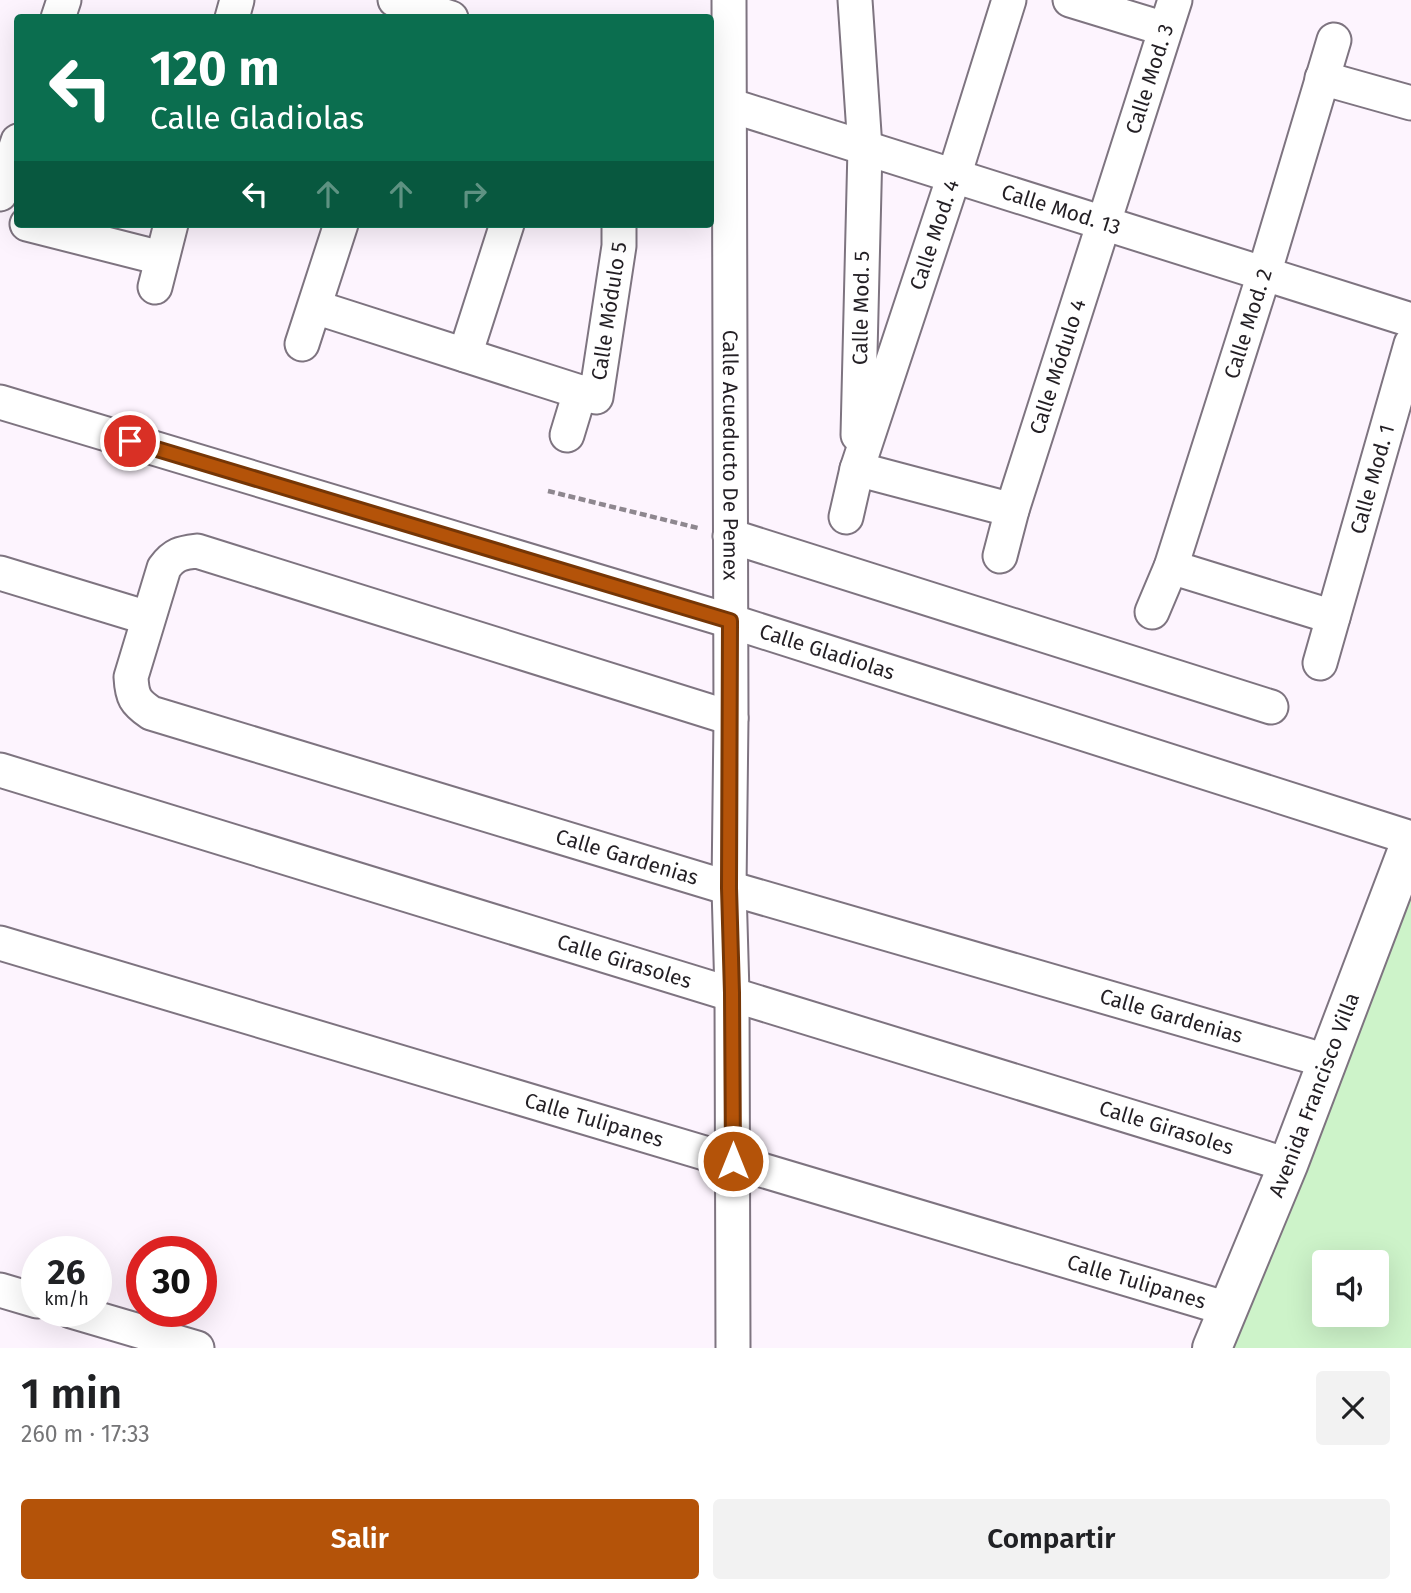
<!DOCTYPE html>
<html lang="es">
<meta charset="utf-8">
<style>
body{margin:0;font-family:"Fira Sans",sans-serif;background:#f2f2f2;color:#202124;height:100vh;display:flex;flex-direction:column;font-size:26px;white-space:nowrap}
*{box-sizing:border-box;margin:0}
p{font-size:23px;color:#757577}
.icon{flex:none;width:38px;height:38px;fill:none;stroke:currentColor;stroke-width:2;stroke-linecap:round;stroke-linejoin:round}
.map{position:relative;height:1348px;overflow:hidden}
.details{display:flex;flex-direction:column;background:#fff;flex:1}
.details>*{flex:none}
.guide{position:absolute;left:14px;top:14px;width:700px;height:214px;border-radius:7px;box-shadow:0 7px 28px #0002;background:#0b6e4f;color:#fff;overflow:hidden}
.tools{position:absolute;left:1312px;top:1250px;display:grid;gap:14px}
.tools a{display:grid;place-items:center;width:77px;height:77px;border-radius:7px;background:#fff;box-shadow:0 7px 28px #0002;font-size:35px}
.speed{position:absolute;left:21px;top:1236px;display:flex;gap:14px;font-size:35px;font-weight:700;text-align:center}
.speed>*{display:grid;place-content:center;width:91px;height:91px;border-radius:50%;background:#fff;box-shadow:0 7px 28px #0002;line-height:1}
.speed small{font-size:18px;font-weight:400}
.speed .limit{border:10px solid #d22;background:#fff;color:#111}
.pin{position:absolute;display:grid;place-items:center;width:60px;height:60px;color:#fff;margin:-30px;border:4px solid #fff;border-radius:50%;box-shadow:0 2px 7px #0007}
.me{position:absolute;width:77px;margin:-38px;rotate:0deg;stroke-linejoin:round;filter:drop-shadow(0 0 5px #0008)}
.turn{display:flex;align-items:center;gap:24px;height:147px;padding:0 21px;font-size:32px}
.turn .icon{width:91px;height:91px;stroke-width:2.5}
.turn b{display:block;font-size:49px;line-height:60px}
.lanes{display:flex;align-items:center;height:66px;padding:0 21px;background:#0003;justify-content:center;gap:35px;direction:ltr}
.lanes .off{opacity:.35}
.round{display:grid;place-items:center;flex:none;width:74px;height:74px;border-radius:7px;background:#f2f2f2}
.overview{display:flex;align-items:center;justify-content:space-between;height:119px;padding:0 21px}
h1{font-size:42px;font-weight:600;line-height:52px}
.cta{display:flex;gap:14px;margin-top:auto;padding:14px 21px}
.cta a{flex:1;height:80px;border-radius:7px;background:#b45309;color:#fff;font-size:28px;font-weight:600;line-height:80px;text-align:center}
.cta a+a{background:#f2f2f2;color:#202124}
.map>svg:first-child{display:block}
.green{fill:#cdf3c9;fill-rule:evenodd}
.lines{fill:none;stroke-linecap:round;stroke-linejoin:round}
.minor-casing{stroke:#7e7480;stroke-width:37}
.tertiary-casing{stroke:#7e7480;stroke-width:42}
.path{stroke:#8e878f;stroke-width:4.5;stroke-dasharray:7 3.5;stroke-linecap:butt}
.minor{stroke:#fff;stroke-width:33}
.tertiary{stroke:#fff;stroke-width:38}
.route-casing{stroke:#753606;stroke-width:18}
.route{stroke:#b45309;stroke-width:12}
.labels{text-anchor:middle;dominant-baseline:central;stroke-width:5;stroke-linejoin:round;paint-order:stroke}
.street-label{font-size:21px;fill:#231f24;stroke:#fff}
</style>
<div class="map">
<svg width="1411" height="1348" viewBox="0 0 1411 1348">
<rect width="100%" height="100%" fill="#fdf4fe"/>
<path class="green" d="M 1411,864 L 1411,1348 L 1231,1348 ZM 1325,1262 L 1377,1262 L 1377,1314 L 1325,1314 Z"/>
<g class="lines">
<defs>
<g id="minor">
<path d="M 395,0 L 451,18"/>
<path id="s1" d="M 729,0 L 731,718 L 729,888 L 732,993 L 733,1348"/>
<path d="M 855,0 L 865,148 L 858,435"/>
<path d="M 1070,0 L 1165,29"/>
<path d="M 58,18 L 64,0"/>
<path d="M 232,18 L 237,0"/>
<path d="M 1322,78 L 1411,103"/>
<path id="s2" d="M 710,99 L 1411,320"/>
<path d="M 0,194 L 18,141"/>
<path d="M 27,224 L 161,258"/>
<path d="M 155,287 L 171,224"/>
<path id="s3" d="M 315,307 L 596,397 L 619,246 L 619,224"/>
<path d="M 302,344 L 341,224"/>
<path d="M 465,355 L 507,224"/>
<path id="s4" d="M 0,402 L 730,621 L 1411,838"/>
<path d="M 567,435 L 580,392"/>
<path d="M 857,469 L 1012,510"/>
<path id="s5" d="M 846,517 L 857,469 L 954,176 L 1009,0"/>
<path d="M 730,536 L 1271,707"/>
<path id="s6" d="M 1000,556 L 1012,510 L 1175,0"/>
<path d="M 1171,567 L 1333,617"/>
<path d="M 0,573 L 148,618"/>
<path id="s7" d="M 1152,612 L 1171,567 L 1264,274 L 1334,40"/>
<path id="s8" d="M 1320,663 L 1411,344"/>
<path id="s9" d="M 731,718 L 197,551 C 181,553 174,554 164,568 L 131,677 C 132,697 135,702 151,713 L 729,888 L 1327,1061"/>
<path id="s10" d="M 0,770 L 1288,1165"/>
<path id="s11" d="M 0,943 L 1228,1309"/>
<path d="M 0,1290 L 37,1301"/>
<path d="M 71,1311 L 197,1348"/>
</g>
<g id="tertiary">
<path id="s12" d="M 1212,1348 L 1288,1165 L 1411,841"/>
</g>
</defs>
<use href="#minor" class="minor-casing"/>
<use href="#tertiary" class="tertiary-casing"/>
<path class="path" d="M 548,491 L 698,528"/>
<use href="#minor" class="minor"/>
<use href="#tertiary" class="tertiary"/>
</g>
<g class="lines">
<defs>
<path id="route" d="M 130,441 L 730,621 L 729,888 L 732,993 L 733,1161"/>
</defs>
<use href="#route" class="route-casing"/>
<use href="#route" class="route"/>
</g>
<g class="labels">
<g class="street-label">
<text stroke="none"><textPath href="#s6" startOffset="500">Calle Mod. 3</textPath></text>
<text stroke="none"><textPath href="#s2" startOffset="368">Calle Mod. 13</textPath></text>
<text stroke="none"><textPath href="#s5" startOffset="296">Calle Mod. 4</textPath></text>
<text transform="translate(861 308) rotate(-89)">Calle Mod. 5</text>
<text stroke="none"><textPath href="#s3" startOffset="382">Calle Módulo 5</textPath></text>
<text stroke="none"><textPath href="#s7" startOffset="304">Calle Mod. 2</textPath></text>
<text stroke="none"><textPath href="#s6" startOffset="198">Calle Módulo 4</textPath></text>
<text stroke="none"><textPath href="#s1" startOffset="455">Calle Acueducto De Pemex</textPath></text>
<text stroke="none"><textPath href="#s8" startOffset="191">Calle Mod. 1</textPath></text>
<text stroke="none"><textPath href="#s4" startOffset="864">Calle Gladiolas</textPath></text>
<text stroke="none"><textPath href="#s9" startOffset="1253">Calle Gardenias</textPath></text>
<text stroke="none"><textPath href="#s10" startOffset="653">Calle Girasoles</textPath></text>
<text stroke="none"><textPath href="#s9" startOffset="1820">Calle Gardenias</textPath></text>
<text stroke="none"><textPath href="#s12" startOffset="273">Avenida Francisco Villa</textPath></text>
<text stroke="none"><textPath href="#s11" startOffset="620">Calle Tulipanes</textPath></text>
<text stroke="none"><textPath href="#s10" startOffset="1220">Calle Girasoles</textPath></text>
<text stroke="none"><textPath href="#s11" startOffset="1186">Calle Tulipanes</textPath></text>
</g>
</g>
</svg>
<div class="tools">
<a><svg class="icon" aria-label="sound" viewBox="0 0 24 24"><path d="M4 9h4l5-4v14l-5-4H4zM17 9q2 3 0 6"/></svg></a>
</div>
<div class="speed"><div>26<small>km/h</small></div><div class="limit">30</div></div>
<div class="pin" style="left:130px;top:441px;background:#d93025"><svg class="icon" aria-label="arrive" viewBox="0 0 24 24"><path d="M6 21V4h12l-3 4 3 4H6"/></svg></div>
<svg class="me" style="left:733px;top:1161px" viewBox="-20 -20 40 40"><circle r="17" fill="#b45309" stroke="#fff" stroke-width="3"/><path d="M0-11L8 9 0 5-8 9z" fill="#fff"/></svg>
<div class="guide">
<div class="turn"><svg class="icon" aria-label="left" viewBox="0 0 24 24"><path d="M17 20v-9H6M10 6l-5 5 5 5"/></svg><div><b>120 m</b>Calle Gladiolas</div></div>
<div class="lanes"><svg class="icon" aria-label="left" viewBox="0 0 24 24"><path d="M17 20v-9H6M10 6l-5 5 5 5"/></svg><svg class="icon off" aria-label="ahead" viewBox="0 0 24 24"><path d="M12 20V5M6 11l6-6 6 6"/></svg><svg class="icon off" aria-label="ahead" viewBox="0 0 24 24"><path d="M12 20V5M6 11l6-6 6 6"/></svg><svg class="icon off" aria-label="right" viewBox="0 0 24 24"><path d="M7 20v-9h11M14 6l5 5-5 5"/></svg></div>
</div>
</div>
<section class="details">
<div class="overview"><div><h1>1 min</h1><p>260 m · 17:33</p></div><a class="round"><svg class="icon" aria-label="close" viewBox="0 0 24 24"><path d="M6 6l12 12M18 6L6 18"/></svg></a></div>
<div class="cta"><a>Salir</a><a>Compartir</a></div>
</section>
